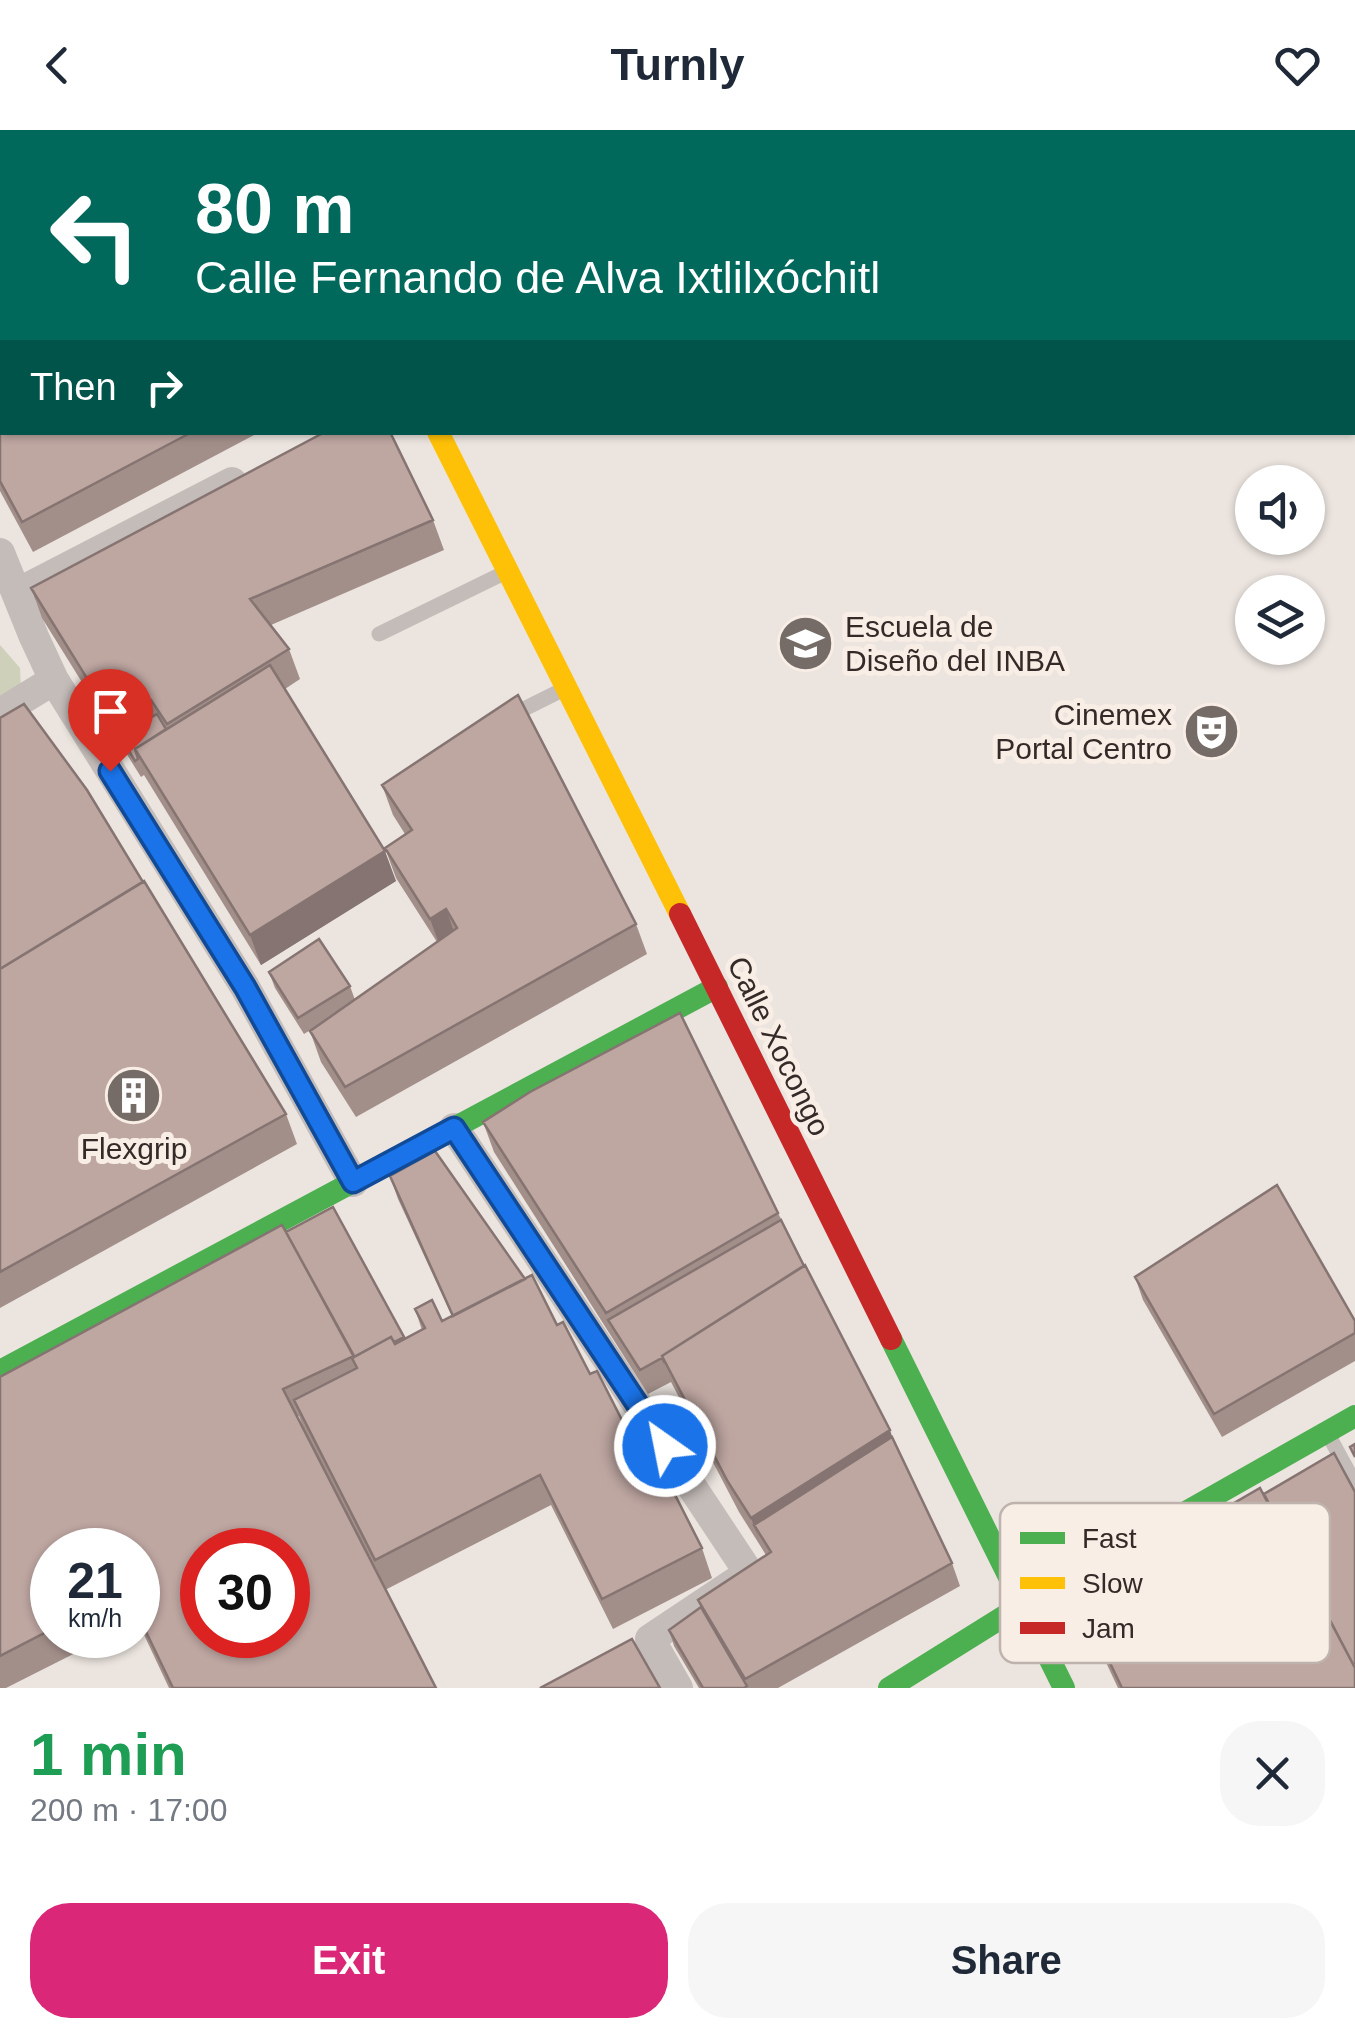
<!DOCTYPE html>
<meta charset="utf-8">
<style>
body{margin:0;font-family:Arial,sans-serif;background:#f6f6f7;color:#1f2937;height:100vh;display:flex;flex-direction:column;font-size:38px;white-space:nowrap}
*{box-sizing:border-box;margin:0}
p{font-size:32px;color:#747a83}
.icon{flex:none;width:55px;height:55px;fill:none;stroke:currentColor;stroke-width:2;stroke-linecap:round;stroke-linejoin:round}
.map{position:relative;height:1558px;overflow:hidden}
.drawer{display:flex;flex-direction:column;background:#fff;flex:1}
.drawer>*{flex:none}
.guide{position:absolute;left:0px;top:0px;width:1355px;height:305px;box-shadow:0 2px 8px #0004;background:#00695c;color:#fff;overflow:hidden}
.buttons{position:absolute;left:1235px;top:335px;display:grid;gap:20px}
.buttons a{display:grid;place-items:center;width:90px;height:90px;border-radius:50%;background:#fff;box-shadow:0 2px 8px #0004;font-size:50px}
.speed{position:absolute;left:30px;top:1398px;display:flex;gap:20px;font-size:50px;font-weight:700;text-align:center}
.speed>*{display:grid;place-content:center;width:130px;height:130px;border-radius:50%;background:#fff;box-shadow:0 2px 8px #0004;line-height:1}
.speed small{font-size:25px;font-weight:400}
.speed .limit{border:15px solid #d22;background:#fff;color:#111}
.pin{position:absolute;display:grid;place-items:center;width:85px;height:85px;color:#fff;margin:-102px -42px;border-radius:50% 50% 50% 0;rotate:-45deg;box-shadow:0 0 10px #0007}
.pin .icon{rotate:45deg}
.me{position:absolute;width:110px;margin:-55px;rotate:327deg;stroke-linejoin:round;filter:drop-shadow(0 0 8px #0008)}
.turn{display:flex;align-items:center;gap:35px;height:210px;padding:0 30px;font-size:45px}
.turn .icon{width:130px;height:130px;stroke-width:2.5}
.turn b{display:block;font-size:70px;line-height:85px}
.then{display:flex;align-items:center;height:95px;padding:0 30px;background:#0003;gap:20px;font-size:38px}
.round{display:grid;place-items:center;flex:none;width:105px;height:105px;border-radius:40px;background:#f6f6f7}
.overview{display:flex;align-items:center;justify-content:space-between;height:170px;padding:0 30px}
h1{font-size:60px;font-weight:800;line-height:75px;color:#1e9e55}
.action{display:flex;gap:20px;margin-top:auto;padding:20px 30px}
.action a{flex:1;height:115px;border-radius:40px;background:#db2777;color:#fff;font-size:40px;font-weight:800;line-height:115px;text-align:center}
.action a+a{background:#f6f6f7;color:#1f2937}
header{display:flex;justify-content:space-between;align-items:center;height:130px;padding:0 30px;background:#fff;font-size:45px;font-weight:800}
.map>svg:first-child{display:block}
.green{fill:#cfd0ba}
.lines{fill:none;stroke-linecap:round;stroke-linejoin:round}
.lane{stroke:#c4bcb9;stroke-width:15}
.street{stroke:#c4bcb9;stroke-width:30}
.fast{stroke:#4caf50;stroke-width:22}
.slow{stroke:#ffc107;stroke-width:22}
.jam{stroke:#c62828;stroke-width:22}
.wall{fill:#a38f8a}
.shaded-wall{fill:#857471}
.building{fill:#bea6a1;stroke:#857471;stroke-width:2.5;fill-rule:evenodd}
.route-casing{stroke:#114b97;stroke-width:25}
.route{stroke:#1a73e8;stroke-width:18}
.labels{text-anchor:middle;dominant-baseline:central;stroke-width:10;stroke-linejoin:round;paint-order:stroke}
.poi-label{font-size:30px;fill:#352a27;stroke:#f8eee6;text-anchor:start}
.street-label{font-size:30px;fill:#352a27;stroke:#f8eee6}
.key{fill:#f8eee6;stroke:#beb3ad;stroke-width:2.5}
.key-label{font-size:28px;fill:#352a27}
</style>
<header><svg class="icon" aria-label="back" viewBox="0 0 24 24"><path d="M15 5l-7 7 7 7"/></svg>Turnly<svg class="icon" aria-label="heart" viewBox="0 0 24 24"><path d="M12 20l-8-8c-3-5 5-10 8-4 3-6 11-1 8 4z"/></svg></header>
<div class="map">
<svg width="1355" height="1558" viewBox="0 0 1355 1558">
<rect width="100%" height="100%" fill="#ebe4df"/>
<path class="green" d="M 0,515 L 20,538 L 21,562 L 0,574 Z"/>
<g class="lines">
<path class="lane" d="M 379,504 L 506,442
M 510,586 L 566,558
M 1329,1306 L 1355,1354"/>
<path class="street" d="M 473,0 L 475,2
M 0,423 L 34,507 L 54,550 L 245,857 L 353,1052
M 17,463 L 232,352
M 0,583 L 54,550
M 454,998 L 749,1443 L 650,1509 L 678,1558"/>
<path class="fast" d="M 1352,0 L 1355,5
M 891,1209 L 1064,1558
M 0,1241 L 717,857
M 889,1558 L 1022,1475 L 1355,1286"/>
<path class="slow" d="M 285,0 L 286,2
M 438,302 L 680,784"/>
<path class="jam" d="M 680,784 L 891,1209"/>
</g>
<path class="wall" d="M 492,0 L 525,0 L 520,2 L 494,2 Z
M 1352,93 L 1355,97 L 1355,154 L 1352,152 Z
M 0,175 L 2,302 L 260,302 L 33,422 L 0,361 Z
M 433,390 L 444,420 L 271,495 L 289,519 L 300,549 L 285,559 L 396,751 L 261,835 L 144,645 L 141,647 L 42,488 L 31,458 Z
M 0,588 L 286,984 L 297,1014 L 0,1178 Z
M 382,655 L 636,794 L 647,824 L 356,987 L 321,932 L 310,901 L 331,887 L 304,904 L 275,858 L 269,842 L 350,856 L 355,870 L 437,812 L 396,748 L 385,718 L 405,704 L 393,685 Z
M 483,992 L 778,1083 L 892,1307 L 952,1433 L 960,1456 L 778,1558 L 699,1558 L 674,1516 L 669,1500 L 701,1477 L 698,1470 L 766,1425 L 739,1382 L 671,1252 L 648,1264 L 494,1022 Z
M 390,1046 L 557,1195 L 626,1298 L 702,1418 L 712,1448 L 613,1499 L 551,1375 L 385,1460 L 304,1300 L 299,1286 L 297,1287 L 436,1558 L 169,1558 L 138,1492 L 138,1420 L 52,1420 L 52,1505 L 111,1505 L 6,1558 L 0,1558 L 0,1247 L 333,1077 L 404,1209 L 422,1200 L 415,1179 L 442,1191 L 452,1186 L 398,1069 Z
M 1135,1147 L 1355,1191 L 1355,1231 L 1222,1307 L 1143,1170 Z
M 1264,1364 L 1355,1558 L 1118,1558 L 1088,1494 L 1077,1464 Z"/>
<path class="shaded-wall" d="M 0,0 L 39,0 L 35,2 L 2,2 L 2,23 L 0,24 Z
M 385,721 L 396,751 L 261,835 L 250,805 Z
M 446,779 L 457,810 L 441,819 L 430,789 Z
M 890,1300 L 900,1330 L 754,1395 L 762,1418 L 751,1388 Z"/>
<path class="building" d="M 96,0 L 226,0 L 228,2 L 98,2 Z
M 1194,0 L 1304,0 L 1306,2 L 1196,2 Z
M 1352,93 L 1355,97 L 1355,135 L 1352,134 Z
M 2,174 L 2,262 L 0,263 L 0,175 Z
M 2,262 L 2,302 L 192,302 L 22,392 L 0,351 L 0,263 Z
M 325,302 L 390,302 L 433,390 L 250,469 L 289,519 L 167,594 L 151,570 L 114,592 L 31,458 Z
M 270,535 L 385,721 L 250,805 L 135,619 Z
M 518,565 L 636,794 L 345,957 L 310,901 L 457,798 L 446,779 L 430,789 L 385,718 L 412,700 L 382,655 Z
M 24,574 L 87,660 L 143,752 L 0,839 L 0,588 Z
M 157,584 L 166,599 L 135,619 L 138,629 L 135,631 L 120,606 Z
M 144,751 L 286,984 L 0,1142 L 0,839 Z
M 319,809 L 350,856 L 298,888 L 269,842 Z
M 680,883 L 778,1083 L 606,1183 L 483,992 L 530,962 Z
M 435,1021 L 525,1149 L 453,1186 L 390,1046 Z
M 1277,1055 L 1355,1191 L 1355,1203 L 1214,1284 L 1135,1147 Z
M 333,1077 L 404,1207 L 394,1212 L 391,1207 L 354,1227 L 286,1102 Z
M 781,1090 L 804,1136 L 662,1226 L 665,1233 L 662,1228 L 640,1240 L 608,1190 Z
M 282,1095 L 354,1226 L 283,1259 L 436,1558 L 173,1558 L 138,1485 L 138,1420 L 52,1420 L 52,1499 L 0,1526 L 0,1247 ZM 202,1420 L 288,1420 L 288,1505 L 202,1505 Z
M 805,1135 L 890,1300 L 751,1388 L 728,1352 L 662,1226 Z
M 532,1145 L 557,1195 L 563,1192 L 590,1244 L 597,1241 L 626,1298 L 638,1292 L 702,1418 L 602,1469 L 540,1345 L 375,1430 L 294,1270 L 357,1238 L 352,1228 L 391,1207 L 395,1214 L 425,1198 L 415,1179 L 432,1170 L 442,1191 Z
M 892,1307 L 952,1433 L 745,1549 L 698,1470 L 771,1422 L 754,1395 Z
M 1355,1314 L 1355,1327 L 1350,1317 Z
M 1334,1323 L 1355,1362 L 1355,1538 L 1264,1364 Z
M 1260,1358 L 1355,1538 L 1355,1558 L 1122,1558 L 1077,1464 Z
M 701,1477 L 747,1556 L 744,1558 L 703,1558 L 669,1500 Z
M 632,1509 L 660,1558 L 540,1558 Z"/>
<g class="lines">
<defs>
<path id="route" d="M 110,641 L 245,857 L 353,1052 L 454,998 L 665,1316"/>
</defs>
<use href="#route" class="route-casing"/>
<use href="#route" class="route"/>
</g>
<defs>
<symbol id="university-disc" viewBox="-11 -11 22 22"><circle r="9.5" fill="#756b67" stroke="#f8eee6"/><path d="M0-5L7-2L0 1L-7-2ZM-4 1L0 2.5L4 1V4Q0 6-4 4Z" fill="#fff"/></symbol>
<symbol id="theatre-disc" viewBox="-11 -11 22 22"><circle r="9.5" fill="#756b67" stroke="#f8eee6"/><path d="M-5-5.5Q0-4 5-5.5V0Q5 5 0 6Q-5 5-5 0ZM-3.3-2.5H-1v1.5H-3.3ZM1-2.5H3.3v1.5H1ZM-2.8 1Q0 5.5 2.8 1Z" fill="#fff"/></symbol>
<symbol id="building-disc" viewBox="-11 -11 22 22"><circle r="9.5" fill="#756b67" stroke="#f8eee6"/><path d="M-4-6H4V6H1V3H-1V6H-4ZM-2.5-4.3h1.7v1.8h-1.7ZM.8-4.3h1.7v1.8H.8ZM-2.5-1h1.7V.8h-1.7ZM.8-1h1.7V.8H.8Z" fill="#fff"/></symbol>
</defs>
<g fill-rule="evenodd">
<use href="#university-disc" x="774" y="482" width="63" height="63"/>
<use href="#theatre-disc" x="1180" y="570" width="63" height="63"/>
<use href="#building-disc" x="102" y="934" width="63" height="63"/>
</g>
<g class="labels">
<g class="poi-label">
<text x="845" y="496">Escuela de<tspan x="845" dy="34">Diseño del INBA</tspan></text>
<text x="1172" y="584" text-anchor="end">Cinemex<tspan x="1172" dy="34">Portal Centro</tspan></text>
<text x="134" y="1018" text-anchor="middle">Flexgrip</text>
</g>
<g class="street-label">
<text transform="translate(779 916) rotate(64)">Calle Xocongo</text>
</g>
</g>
<rect x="1000" y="1373" width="330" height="160" rx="15" class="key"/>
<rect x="1020" y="1402" width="45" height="12" fill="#4caf50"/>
<rect x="1020" y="1447" width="45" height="12" fill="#ffc107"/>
<rect x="1020" y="1492" width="45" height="12" fill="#c62828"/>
<g class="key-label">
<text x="1082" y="1418">Fast</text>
<text x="1082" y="1463">Slow</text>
<text x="1082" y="1508">Jam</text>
</g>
</svg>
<div class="buttons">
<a><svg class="icon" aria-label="sound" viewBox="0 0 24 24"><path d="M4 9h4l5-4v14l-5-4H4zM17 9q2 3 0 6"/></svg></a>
<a><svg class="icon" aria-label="layers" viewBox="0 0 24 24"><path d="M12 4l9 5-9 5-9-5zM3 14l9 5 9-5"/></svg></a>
</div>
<div class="speed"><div>21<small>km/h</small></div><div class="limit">30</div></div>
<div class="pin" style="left:110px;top:641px;background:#d93025"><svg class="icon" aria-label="arrive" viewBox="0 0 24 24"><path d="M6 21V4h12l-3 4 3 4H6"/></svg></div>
<svg class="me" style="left:665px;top:1316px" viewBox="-20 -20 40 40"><circle r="17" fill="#1a73e8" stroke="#fff" stroke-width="3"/><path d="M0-11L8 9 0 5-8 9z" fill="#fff"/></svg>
<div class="guide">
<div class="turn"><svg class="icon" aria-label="left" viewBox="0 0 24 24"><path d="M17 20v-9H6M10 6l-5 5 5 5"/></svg><div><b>80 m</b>Calle Fernando de Alva Ixtlilxóchitl</div></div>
<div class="then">Then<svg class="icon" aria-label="right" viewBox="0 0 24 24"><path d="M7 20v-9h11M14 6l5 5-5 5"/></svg></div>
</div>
</div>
<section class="drawer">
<div class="overview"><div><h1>1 min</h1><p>200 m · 17:00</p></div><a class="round"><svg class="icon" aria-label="close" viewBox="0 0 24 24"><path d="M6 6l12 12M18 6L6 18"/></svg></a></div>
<div class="action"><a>Exit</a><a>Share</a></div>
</section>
